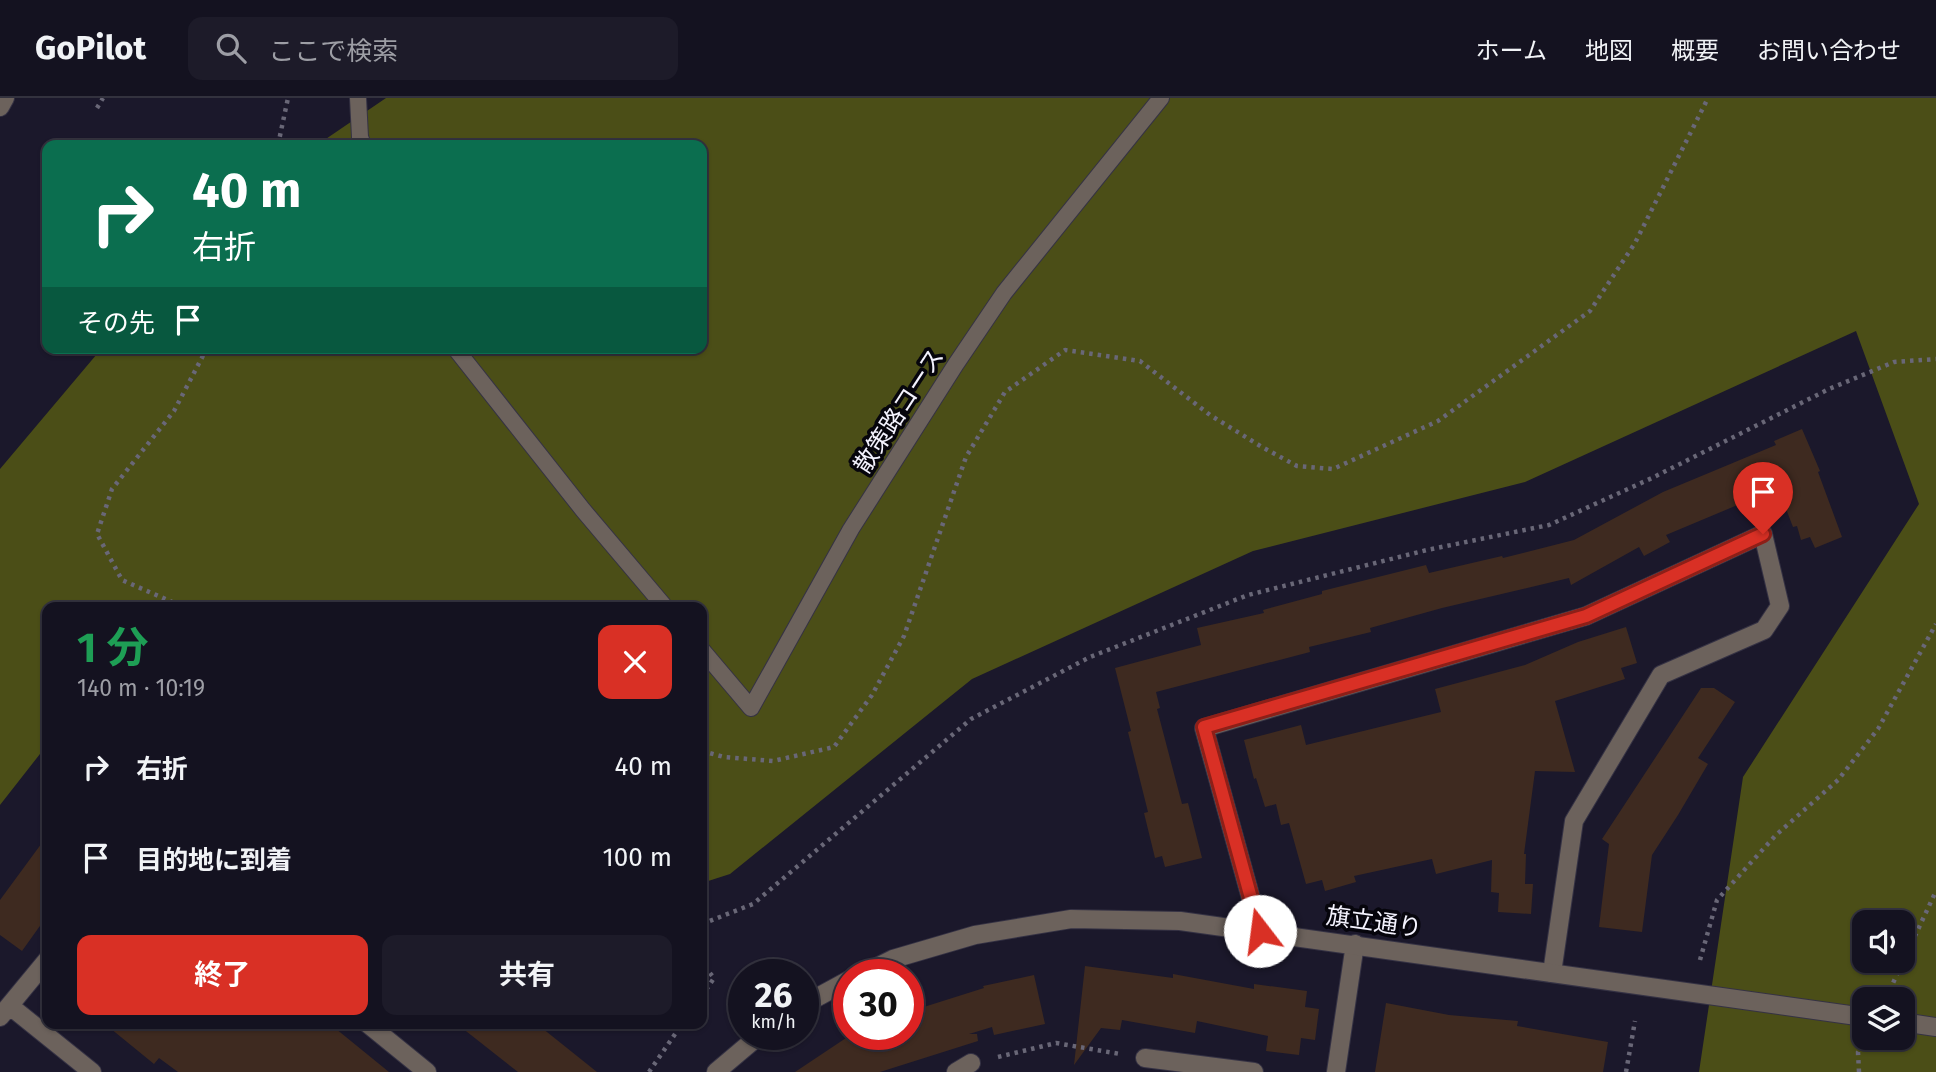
<!DOCTYPE html>
<html lang="ja">
<meta charset="utf-8">
<style>
body{margin:0;font-family:"Fira Sans","Noto Sans JP",sans-serif;background:#1d1b29;color:#f1f3f6;height:100vh;display:flex;flex-direction:column;font-size:26px;white-space:nowrap}
*{box-sizing:border-box;margin:0}
p{font-size:23px;color:#9d9ea5}
.icon{flex:none;width:38px;height:38px;fill:none;stroke:currentColor;stroke-width:2;stroke-linecap:round;stroke-linejoin:round}
.map{position:relative;flex:1;overflow:hidden}
.drawer{position:absolute;left:42px;top:504px;width:665px;height:427px;display:flex;flex-direction:column;background:#141220;border-radius:14px;box-shadow:0 2px 5px #0004,0 0 0 2px #33323e}
.drawer>*{flex:none}
.guide{position:absolute;left:42px;top:42px;width:665px;height:214px;border-radius:14px;box-shadow:0 2px 5px #0004,0 0 0 2px #33323e;background:#0b6e4f;color:#fff;overflow:hidden}
.controls{position:absolute;left:1852px;top:812px;display:grid;gap:14px}
.controls a{display:grid;place-items:center;width:63px;height:63px;border-radius:14px;background:#141220;box-shadow:0 2px 5px #0004,0 0 0 2px #33323e;font-size:35px}
.speed{position:absolute;left:728px;top:861px;display:flex;gap:14px;font-size:35px;font-weight:700;text-align:center}
.speed>*{display:grid;place-content:center;width:91px;height:91px;border-radius:50%;background:#141220;box-shadow:0 2px 5px #0004,0 0 0 2px #33323e;line-height:1}
.speed small{font-size:18px;font-weight:400}
.speed .limit{border:10px solid #d22;background:#fff;color:#111}
.pin{position:absolute;display:grid;place-items:center;width:60px;height:60px;color:#fff;margin:-72px -30px;border-radius:50% 50% 50% 0;rotate:-45deg;box-shadow:0 0 7px #0007}
.pin .icon{rotate:45deg}
.me{position:absolute;width:77px;margin:-38px;rotate:345deg;stroke-linejoin:round;filter:drop-shadow(0 0 5px #0008)}
.turn{display:flex;align-items:center;gap:24px;height:147px;padding:0 35px;font-size:32px}
.turn .icon{width:91px;height:91px;stroke-width:2.5}
.turn b{display:block;font-size:49px;line-height:60px}
.then{display:flex;align-items:center;height:66px;padding:0 35px;background:#0003;gap:14px;font-size:26px}
.round{display:grid;place-items:center;flex:none;width:74px;height:74px;border-radius:14px;background:#1d1b29}
.summary{display:flex;align-items:center;justify-content:space-between;height:119px;padding:0 35px}
h1{font-size:42px;font-weight:700;line-height:52px;color:#1e9e55}
.action{display:flex;gap:14px;margin-top:auto;padding:14px 35px}
.action a{flex:1;height:80px;border-radius:14px;background:#d93025;color:#fff;font-size:28px;font-weight:700;line-height:80px;text-align:center}
.action a+a{background:#1d1b29;color:#f1f3f6}
ul{padding:0;list-style:none}
li{display:flex;align-items:center;gap:21px;height:91px;padding:0 35px}
li div{flex:1}
li b{display:block;font-size:26px}
li em{font-style:normal}
header{display:flex;align-items:center;gap:42px;box-sizing:border-box;height:98px;padding:0 35px;background:#141220;border-bottom:2px solid #33323e}
header strong{font-size:33px}
nav{display:flex;gap:38px;margin-inline-start:auto;font-size:24px}
.search{width:490px;height:63px;background:#1d1b29;display:flex;align-items:center;gap:18px;box-sizing:border-box;padding:0 24px;border-radius:14px;color:#9d9ea5;font-size:26px}
.map>svg:first-child{display:block}
.forest{fill:#4b4e17;fill-rule:evenodd}
.building{fill:#3e2a20}
.lines{fill:none;stroke-linecap:round;stroke-linejoin:round}
.service-casing{stroke:#353244;stroke-width:18}
.minor-casing{stroke:#353244;stroke-width:20}
.tertiary-casing{stroke:#353244;stroke-width:20}
.path{stroke:#696777;stroke-width:4.5;stroke-dasharray:3.5 5;stroke-linecap:butt}
.service{stroke:#6c625c;stroke-width:16}
.minor{stroke:#6c625c;stroke-width:18}
.tertiary{stroke:#6c625c;stroke-width:18}
.route-casing{stroke:#8d1f18;stroke-width:18}
.route{stroke:#d93025;stroke-width:12}
.labels{text-anchor:middle;dominant-baseline:central;stroke-width:7;stroke-linejoin:round;paint-order:stroke}
.street-label{font-size:24px;fill:#f4f3fe;stroke:#06050c}
</style>
<header>
<strong>GoPilot</strong>
<div class="search"><svg class="icon" aria-label="search" viewBox="0 0 24 24"><circle cx="10" cy="10" r="6"/><path d="M15 15l6 6"/></svg>ここで検索</div>
<nav><a>ホーム</a><a>地図</a><a>概要</a><a>お問い合わせ</a></nav>
</header>
<div class="map">
<svg width="1936" height="974" viewBox="0 0 1936 974">
<rect width="100%" height="100%" fill="#1b182b"/>
<path class="forest" d="M 386,0 L 1936,0 L 1936,974 L 1699,974 L 1743,679 L 1919,406 L 1856,233 L 1525,384 L 1253,453 L 972,581 L 730,776 L 702,785 L 702,509 L 47,509 L 47,647 L 0,707 L 0,371 L 102,250 L 702,250 L 702,47 L 317,47 ZM 1864,824 L 1902,824 L 1902,863 L 1864,863 ZM 1864,901 L 1902,901 L 1902,940 L 1864,940 Z"/>
<path class="building" d="M 1802,331 L 1820,373 L 1818,374 L 1842,439 L 1815,450 L 1810,439 L 1801,442 L 1797,428 L 1793,429 L 1778,390 L 1666,437 L 1670,444 L 1644,458 L 1639,449 L 1571,487 L 1569,480 L 1442,510 L 1370,530 L 1371,534 L 1309,549 L 1310,554 L 1156,594 L 1160,610 L 1157,611 L 1182,706 L 1188,705 L 1202,760 L 1165,769 L 1162,758 L 1155,760 L 1144,715 L 1148,714 L 1128,634 L 1131,633 L 1115,570 L 1201,547 L 1197,530 L 1264,515 L 1263,512 L 1322,496 L 1322,493 L 1426,467 L 1429,475 L 1502,458 L 1503,460 L 1574,442 L 1663,394 L 1776,347 L 1774,343 Z
M 1626,529 L 1637,565 L 1621,570 L 1625,581 L 1555,603 L 1575,674 L 1535,673 L 1524,756 L 1526,756 L 1525,786 L 1533,786 L 1531,816 L 1498,814 L 1499,795 L 1491,794 L 1492,762 L 1436,776 L 1432,761 L 1354,778 L 1356,784 L 1325,793 L 1322,782 L 1306,786 L 1289,725 L 1281,727 L 1276,706 L 1265,709 L 1256,680 L 1254,681 L 1244,642 L 1301,627 L 1306,647 L 1441,614 L 1435,591 L 1525,567 L 1578,544 Z
M 1701,590 L 1714,590 L 1735,604 L 1698,660 L 1708,666 L 1678,717 L 1652,757 L 1642,834 L 1599,829 L 1609,746 L 1602,741 Z
M 47,738 L 47,818 L 22,853 L 0,837 L 0,802 Z
M 1085,868 L 1173,880 L 1173,876 L 1254,891 L 1254,886 L 1307,893 L 1305,909 L 1319,911 L 1315,942 L 1301,940 L 1299,957 L 1266,953 L 1268,938 L 1197,923 L 1195,935 L 1122,922 L 1120,932 L 1101,930 L 1074,967 Z
M 1034,877 L 1045,926 L 994,937 L 992,929 L 969,936 L 977,936 L 978,943 L 880,974 L 795,974 L 852,936 L 908,936 L 908,914 L 984,890 L 983,888 Z
M 1386,905 L 1449,917 L 1518,923 L 1517,928 L 1608,944 L 1603,974 L 1375,974 Z
M 105,926 L 330,926 L 389,974 L 178,974 L 159,960 L 154,966 Z
M 457,926 L 537,926 L 597,974 L 518,974 Z"/>
<g class="lines">
<defs>
<path id="service" d="M 358,0 L 360,39 L 363,47
M 455,250 L 583,412 L 665,509
M 702,552 L 751,610 L 851,431 L 956,266 L 1004,195 L 1161,0"/>
<path id="minor" d="M 0,9 L 5,0
M 1260,833 L 1204,630 L 1586,518 L 1763,436 L 1780,508 L 1764,532 L 1661,577 L 1574,723 L 1552,875
M 10,908 L 92,974
M 0,919 L 47,862
M 368,926 L 427,974
M 1145,960 L 1254,974
M 956,974 L 971,965
M 1336,974 L 1355,846"/>
<path id="tertiary" d="M 861,877 L 893,861 L 975,837 L 1071,821 L 1180,823 L 1864,919
M 803,907 L 849,882
M 1902,924 L 1936,929
M 716,974 L 761,936"/>
</defs>
<use href="#service" class="service-casing"/>
<use href="#minor" class="minor-casing"/>
<use href="#tertiary" class="tertiary-casing"/>
<path class="path" d="M 97,10 L 103,0
M 278,47 L 288,0
M 207,250 L 174,313 L 112,391 L 97,436 L 122,482 L 179,507 L 214,509
M 702,653 L 724,659 L 773,663 L 834,649 L 872,597 L 904,538 L 966,359 L 1005,294 L 1065,252 L 1140,263 L 1210,317 L 1262,349 L 1297,368 L 1333,371 L 1438,323 L 1590,213 L 1635,145 L 1708,0
M 702,826 L 753,806 L 971,621 L 1090,559 L 1248,497 L 1427,452 L 1549,427 L 1652,380 L 1829,291 L 1894,264 L 1936,261
M 1700,862 L 1717,802 L 1776,737 L 1838,682 L 1878,631 L 1936,526
M 702,875 L 709,874 L 714,880 L 702,898
M 1886,900 L 1936,793
M 998,959 L 1056,945 L 1120,956
M 649,974 L 682,926
M 1626,974 L 1635,923
M 1859,974 L 1858,954 L 1862,947"/>
<use href="#service" class="service"/>
<use href="#minor" class="minor"/>
<use href="#tertiary" class="tertiary"/>
</g>
<g class="lines">
<defs>
<path id="route" d="M 1260,833 L 1204,629 L 1586,518 L 1763,436"/>
</defs>
<use href="#route" class="route-casing"/>
<use href="#route" class="route"/>
</g>
<g class="labels">
<g class="street-label">
<text transform="translate(899 313) rotate(-57)">散策路コース</text>
<text transform="translate(1374 824) rotate(8)">旗立通り</text>
</g>
</g>
</svg>
<div class="controls">
<a><svg class="icon" aria-label="sound" viewBox="0 0 24 24"><path d="M4 9h4l5-4v14l-5-4H4zM17 9q2 3 0 6"/></svg></a>
<a><svg class="icon" aria-label="layers" viewBox="0 0 24 24"><path d="M12 4l9 5-9 5-9-5zM3 14l9 5 9-5"/></svg></a>
</div>
<div class="speed"><div>26<small>km/h</small></div><div class="limit">30</div></div>
<div class="pin" style="left:1763px;top:436px;background:#d93025"><svg class="icon" aria-label="arrive" viewBox="0 0 24 24"><path d="M6 21V4h12l-3 4 3 4H6"/></svg></div>
<svg class="me" style="left:1260px;top:833px" viewBox="-20 -20 40 40"><circle r="19" fill="#fff"/><path d="M0-13L10 11 0 6-10 11z" fill="#d93025"/></svg>
<div class="guide">
<div class="turn"><svg class="icon" aria-label="right" viewBox="0 0 24 24"><path d="M7 20v-9h11M14 6l5 5-5 5"/></svg><div><b>40 m</b>右折</div></div>
<div class="then">その先<svg class="icon" aria-label="arrive" viewBox="0 0 24 24"><path d="M6 21V4h12l-3 4 3 4H6"/></svg></div>
</div>
<section class="drawer">
<div class="summary"><div><h1>1 分</h1><p>140 m · 10:19</p></div><a class="round" style="background:#d93025;color:#fff"><svg class="icon" aria-label="close" viewBox="0 0 24 24"><path d="M6 6l12 12M18 6L6 18"/></svg></a></div>
<ul>
<li><svg class="icon" aria-label="right" viewBox="0 0 24 24"><path d="M7 20v-9h11M14 6l5 5-5 5"/></svg><div><b>右折</b></div><em>40 m</em></li>
<li><svg class="icon" aria-label="arrive" viewBox="0 0 24 24"><path d="M6 21V4h12l-3 4 3 4H6"/></svg><div><b>目的地に到着</b></div><em>100 m</em></li>
</ul>
<div class="action"><a>終了</a><a>共有</a></div>
</section>
</div>
